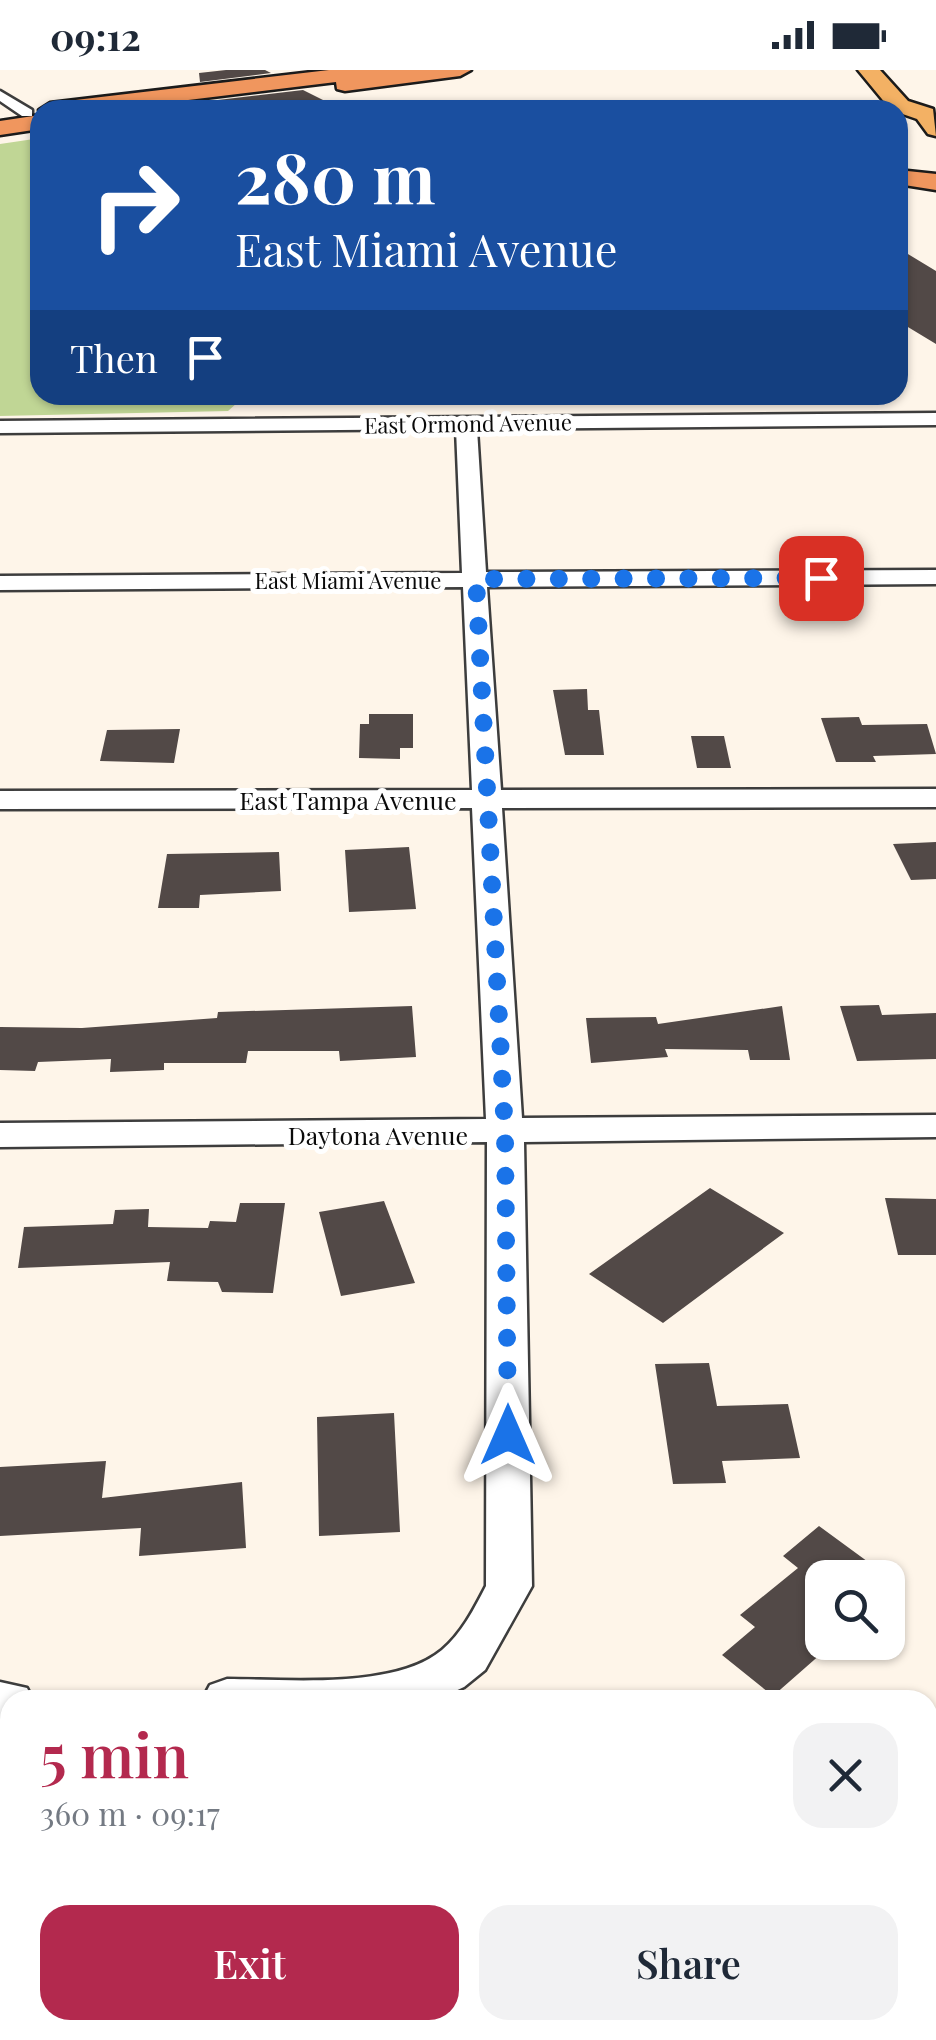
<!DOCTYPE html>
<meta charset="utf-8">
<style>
body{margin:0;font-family:"Playfair Display",serif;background:#f2f2f3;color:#1f2937;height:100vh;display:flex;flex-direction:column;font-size:38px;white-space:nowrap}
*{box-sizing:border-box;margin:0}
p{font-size:32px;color:#747a83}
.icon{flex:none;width:55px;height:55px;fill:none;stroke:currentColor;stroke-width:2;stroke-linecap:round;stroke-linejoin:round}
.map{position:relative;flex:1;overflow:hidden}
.sheet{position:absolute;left:0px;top:1620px;width:938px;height:350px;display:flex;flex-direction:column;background:#fff;border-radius:30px 30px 0 0;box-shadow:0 2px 8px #0004}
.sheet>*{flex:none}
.banner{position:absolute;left:30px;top:30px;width:878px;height:305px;border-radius:30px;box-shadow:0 2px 8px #0004;background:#1a4fa0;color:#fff;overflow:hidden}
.controls{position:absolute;left:805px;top:1490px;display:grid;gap:20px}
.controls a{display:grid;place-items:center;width:100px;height:100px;border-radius:20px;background:#fff;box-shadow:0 2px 8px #0004;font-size:50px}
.pin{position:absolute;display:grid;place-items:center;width:85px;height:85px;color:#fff;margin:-42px;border-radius:20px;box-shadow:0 5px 15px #0006}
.me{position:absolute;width:110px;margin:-55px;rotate:0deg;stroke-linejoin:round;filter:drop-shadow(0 0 8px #0008)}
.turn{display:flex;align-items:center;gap:35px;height:210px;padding:0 40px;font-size:45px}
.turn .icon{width:130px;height:130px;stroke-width:2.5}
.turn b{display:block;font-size:70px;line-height:85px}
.then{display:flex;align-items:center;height:95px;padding:0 40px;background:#0003;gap:20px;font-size:38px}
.round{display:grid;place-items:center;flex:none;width:105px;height:105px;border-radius:30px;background:#f2f2f3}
.overview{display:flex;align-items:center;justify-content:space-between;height:170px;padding:0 40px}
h1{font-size:60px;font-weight:600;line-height:75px;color:#b3294e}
.primary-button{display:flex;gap:20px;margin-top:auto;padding:20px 40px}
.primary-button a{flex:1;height:115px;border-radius:30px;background:#b3294e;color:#fff;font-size:40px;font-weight:600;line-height:115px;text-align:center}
.primary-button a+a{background:#f2f2f3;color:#1f2937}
.status{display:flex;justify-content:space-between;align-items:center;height:70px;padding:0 50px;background:#fff;direction:ltr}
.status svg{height:28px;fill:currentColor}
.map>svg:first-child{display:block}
.forest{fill:#c0d695}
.building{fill:#524947}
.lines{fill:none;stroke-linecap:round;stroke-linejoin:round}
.minor-casing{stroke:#3d3d3d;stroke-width:5}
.primary-casing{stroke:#1b1b1b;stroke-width:5}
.trunk-casing{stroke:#1b1b1b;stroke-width:5}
.minor{fill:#fff;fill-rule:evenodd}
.primary{fill:#f3b164;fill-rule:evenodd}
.trunk{fill:#f0965e;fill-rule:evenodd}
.route{stroke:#1a73e8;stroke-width:18;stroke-dasharray:0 32.4}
.labels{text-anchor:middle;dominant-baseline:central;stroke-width:10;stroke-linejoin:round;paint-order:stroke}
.far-street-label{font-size:22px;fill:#0a0a0a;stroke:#fff}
.street-label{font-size:25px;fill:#0a0a0a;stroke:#fff}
</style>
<div class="status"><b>09:12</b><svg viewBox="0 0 49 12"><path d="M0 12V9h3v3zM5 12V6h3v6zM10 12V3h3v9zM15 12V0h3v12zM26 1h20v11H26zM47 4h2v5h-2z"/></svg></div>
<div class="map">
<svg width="936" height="1970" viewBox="0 0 936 1970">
<rect width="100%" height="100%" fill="#fef5e9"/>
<path class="forest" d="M 34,69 L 40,70 L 40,325 L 246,325 L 228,341 L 0,346 L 0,74 Z"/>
<path class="building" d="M 226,0 L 265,0 L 271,3 L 200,12 L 199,3 Z
M 303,20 L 343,40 L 202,40 L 201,32 Z
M 898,178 L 936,201 L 936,274 L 898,251 Z
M 587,619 L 588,640 L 599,640 L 604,685 L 565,685 L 553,620 Z
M 369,644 L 413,644 L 413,678 L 400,678 L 400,689 L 359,688 L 360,654 L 369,654 Z
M 859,647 L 862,655 L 927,654 L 936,684 L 873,686 L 876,692 L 836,692 L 821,648 Z
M 180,659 L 174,693 L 100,691 L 107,660 Z
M 691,666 L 724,666 L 731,698 L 697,698 Z
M 936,772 L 936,809 L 911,810 L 893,774 Z
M 409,777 L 416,839 L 349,842 L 345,780 Z
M 279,782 L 281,821 L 200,825 L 199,838 L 158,838 L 167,784 Z
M 879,935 L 882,945 L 936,943 L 936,989 L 857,991 L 840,936 Z
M 412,936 L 416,987 L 340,991 L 339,981 L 248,981 L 246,993 L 164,993 L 164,1000 L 110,1002 L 111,989 L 38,992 L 35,1001 L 0,1000 L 0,957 L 82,958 L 217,948 L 218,942 Z
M 782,936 L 790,990 L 750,990 L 748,980 L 665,979 L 668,987 L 591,993 L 586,948 L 656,947 L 658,954 Z
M 710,1118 L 784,1163 L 663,1253 L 589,1204 Z
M 885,1128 L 936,1129 L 936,1185 L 898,1185 Z
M 384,1131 L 415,1213 L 341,1226 L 319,1142 Z
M 240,1133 L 285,1133 L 273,1223 L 222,1222 L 218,1212 L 167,1211 L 170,1192 L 18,1198 L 24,1157 L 113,1154 L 115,1140 L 149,1139 L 148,1157 L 208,1158 L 210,1151 L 236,1152 Z
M 709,1293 L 717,1336 L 788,1334 L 800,1388 L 722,1391 L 726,1413 L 673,1414 L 655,1294 Z
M 394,1343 L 400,1462 L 319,1466 L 317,1347 Z
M 106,1391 L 102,1428 L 242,1412 L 246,1478 L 139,1486 L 141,1458 L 0,1466 L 0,1397 Z
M 819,1456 L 890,1508 L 822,1508 L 822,1583 L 773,1626 L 722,1585 L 755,1557 L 740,1545 L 798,1498 L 783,1486 Z"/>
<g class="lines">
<defs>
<path id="minor" d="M 0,21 L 32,40 L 32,46 L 22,46 L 0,31 Z
M 936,343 L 936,355 L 477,359 L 486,502 L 936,500 L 936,514 L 487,517 L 501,720 L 936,719 L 936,737 L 502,738 L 522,1048 L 936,1045 L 936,1067 L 524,1072 L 532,1516 L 485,1600 L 464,1617 L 436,1630 L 202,1630 L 210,1615 L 227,1609 C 286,1609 394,1620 442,1580 C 462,1563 474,1539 486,1516 L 487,1072 L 0,1077 L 0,1053 L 486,1049 L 472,738 L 0,739 L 0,721 L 472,720 L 463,517 L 0,520 L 0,506 L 462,503 L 456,359 L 0,363 L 0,351 Z
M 0,1612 L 27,1618 L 33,1630 L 10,1630 L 10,1654 L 0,1654 Z
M 79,1960 L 135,1960 L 134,1970 L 78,1970 Z"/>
<path id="primary" d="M 858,0 L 880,0 L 908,31 L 933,39 L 936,66 L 928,64 L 917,49 L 891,40 Z"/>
<path id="trunk" d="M 329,0 L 471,0 L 460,6 L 345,21 L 337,19 L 336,12 L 106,40 L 39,40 L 50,33 Z
M 40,45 L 40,59 L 0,65 L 0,51 Z
M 898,100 L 936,104 L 936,120 L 898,114 Z"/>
</defs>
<use href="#minor" class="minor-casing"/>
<use href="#primary" class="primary-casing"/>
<use href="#trunk" class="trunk-casing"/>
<use href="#minor" class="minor"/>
<use href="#primary" class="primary"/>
<use href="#trunk" class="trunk"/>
</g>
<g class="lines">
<path class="route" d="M 508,1365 L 505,1063 L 476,509 L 821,508"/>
</g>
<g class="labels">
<g class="far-street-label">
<text transform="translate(468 353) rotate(-1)">East Ormond Avenue</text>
<text x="348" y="510">East Miami Avenue</text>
</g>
<g class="street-label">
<text x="348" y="729">East Tampa Avenue</text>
<text x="378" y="1064">Daytona Avenue</text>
</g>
</g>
</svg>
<div class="controls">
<a><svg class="icon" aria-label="search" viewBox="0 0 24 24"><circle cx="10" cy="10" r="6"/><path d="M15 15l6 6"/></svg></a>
</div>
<div class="pin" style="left:821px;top:508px;background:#d93025"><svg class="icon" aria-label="arrive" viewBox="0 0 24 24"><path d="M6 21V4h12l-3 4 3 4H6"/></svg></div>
<svg class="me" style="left:508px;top:1365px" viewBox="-20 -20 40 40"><path d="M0-17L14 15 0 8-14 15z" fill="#1a73e8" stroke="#fff" stroke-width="4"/></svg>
<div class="banner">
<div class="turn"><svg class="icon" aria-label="right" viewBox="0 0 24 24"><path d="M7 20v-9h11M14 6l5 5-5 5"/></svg><div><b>280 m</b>East Miami Avenue</div></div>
<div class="then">Then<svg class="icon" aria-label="arrive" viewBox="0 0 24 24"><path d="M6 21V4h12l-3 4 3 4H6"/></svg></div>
</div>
<section class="sheet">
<div class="overview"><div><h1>5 min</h1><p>360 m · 09:17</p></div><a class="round"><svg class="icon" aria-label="close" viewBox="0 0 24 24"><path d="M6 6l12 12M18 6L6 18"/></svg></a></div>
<div class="primary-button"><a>Exit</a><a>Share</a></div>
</section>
</div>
